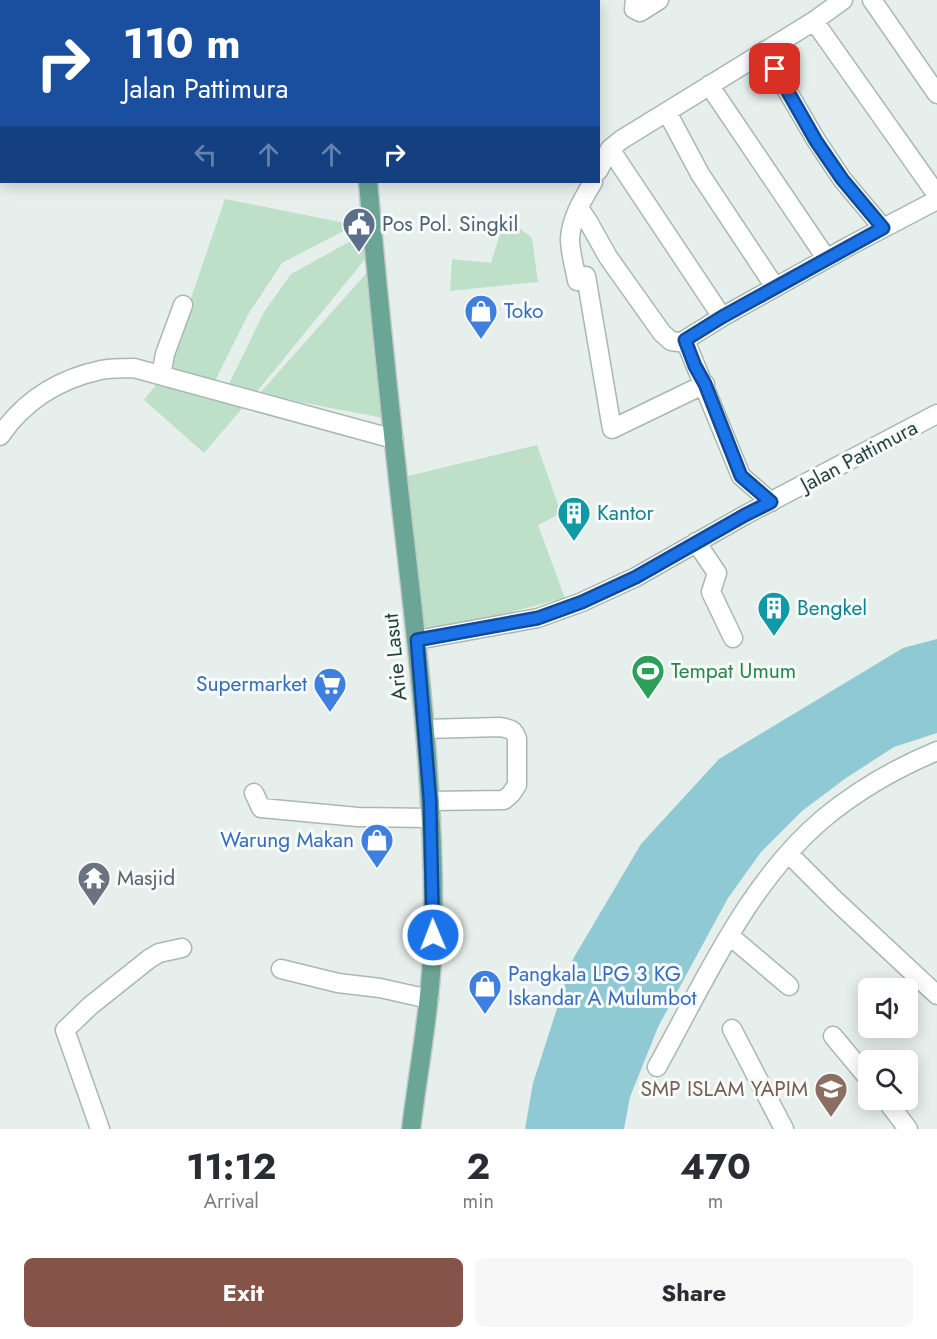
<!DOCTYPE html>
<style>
body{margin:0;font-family:Jost,sans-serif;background:#f7f7f7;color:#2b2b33;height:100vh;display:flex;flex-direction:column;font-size:22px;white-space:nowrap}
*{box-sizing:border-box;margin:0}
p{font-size:20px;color:#7c7c81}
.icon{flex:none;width:33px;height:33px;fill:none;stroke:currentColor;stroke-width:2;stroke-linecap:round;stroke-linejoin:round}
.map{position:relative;height:1129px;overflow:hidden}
.details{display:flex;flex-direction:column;background:#fff;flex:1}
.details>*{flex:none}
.guide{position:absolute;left:0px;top:0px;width:600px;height:183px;box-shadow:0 3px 15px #0003;background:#1a4fa0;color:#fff;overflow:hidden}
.tools{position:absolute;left:858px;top:978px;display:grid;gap:12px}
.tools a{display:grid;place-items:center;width:60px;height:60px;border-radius:9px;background:#fff;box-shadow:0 3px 15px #0003;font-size:30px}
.pin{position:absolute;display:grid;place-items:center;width:51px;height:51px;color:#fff;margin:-26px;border-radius:12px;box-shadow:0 3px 9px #0006}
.me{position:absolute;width:66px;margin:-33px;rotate:359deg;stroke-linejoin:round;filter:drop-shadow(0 0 4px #0008)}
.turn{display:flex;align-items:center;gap:21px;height:126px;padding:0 24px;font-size:27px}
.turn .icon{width:78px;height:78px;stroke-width:2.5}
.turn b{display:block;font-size:42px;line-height:51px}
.lanes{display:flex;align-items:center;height:57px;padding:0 24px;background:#0003;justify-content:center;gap:30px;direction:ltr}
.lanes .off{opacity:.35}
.eta{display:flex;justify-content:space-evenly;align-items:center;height:102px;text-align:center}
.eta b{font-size:36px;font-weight:700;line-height:42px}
.cta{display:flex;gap:12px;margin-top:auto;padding:12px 24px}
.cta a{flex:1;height:69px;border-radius:9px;background:#855347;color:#fff;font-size:24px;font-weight:700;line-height:69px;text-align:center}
.cta a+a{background:#f7f7f7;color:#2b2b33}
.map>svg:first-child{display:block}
.green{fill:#bfe0c8}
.water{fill:#8ec9d4}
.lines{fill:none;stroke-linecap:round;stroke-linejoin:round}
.minor-casing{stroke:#a8b8b2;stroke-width:21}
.major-casing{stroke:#c2cac8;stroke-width:21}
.minor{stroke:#fff;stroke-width:18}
.major{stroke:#6aa596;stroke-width:18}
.route-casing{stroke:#114b97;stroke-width:15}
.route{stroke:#1a73e8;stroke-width:10}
.labels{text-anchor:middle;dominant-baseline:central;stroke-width:6;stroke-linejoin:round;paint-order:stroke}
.service-label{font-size:21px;fill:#4e5e75;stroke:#f7fbf9;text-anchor:start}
.shop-label{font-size:21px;fill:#366cbe;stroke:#f7fbf9;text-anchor:start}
.street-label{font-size:21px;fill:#24423a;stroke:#f7fbf9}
.culture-label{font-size:21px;fill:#0d838f;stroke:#f7fbf9;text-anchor:start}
.leisure-label{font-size:21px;fill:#27864d;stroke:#f7fbf9;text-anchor:start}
.worship-label{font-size:21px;fill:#5b616d;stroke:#f7fbf9;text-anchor:start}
.education-label{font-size:21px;fill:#785e54;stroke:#f7fbf9;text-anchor:end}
</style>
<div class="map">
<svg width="937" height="1129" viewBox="0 0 937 1129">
<rect width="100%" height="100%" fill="#e6efeb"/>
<path class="green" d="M 225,199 L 355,225 L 282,263 L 249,313 L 214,383 L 167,368 Z
M 516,225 L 532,238 L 538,282 L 450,291 L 452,259 L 491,263 L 500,234 Z
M 367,232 L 366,258 L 255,394 L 227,388 L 264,312 L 291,274 Z
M 370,269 L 383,418 L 259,394 Z
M 159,381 L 246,404 L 204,453 L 144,400 Z
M 537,445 L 561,513 L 538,525 L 565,598 L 421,635 L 408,476 Z"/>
<path class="water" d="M 937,639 L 937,733 L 894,747 L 846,778 L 802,811 L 761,852 L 728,898 L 658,1027 L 630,1097 L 624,1129 L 525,1129 L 533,1083 L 573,959 L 641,844 L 719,759 L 903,648 Z"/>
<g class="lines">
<defs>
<path id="minor" d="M 635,0 L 634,9 L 640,12 L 659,0
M 872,0 L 937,94
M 4,2 L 5,0
M 814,21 L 937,195
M 764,51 L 816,140 L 842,179 L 883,228
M 709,85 L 826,258
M 667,112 L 700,174 L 775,287
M 0,148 L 2,147
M 610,149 L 722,317
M 598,171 L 610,149 L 621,140 L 814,21 L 843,0
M 579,208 L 589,223 L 608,257 L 662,333 L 671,341 L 686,343
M 586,276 L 612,429 L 705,384
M 577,281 C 575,268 570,253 570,239 C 571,218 583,199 593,182
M 161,375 L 165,354 L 183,305
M 0,436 C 24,401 59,379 101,370 C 111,368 123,368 134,368 L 394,439
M 771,502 L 741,476 L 685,340 L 722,317 L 851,245 L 937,200
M 696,542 L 717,573 L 711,592 L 733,638
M 417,640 L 538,618 L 582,602 L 636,577 L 745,515 L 937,414
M 425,729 L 500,727 C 510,729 514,729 517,739 L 517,785 L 511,794 L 504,800 L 430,801
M 254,793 L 261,808 L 358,817 L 431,818
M 789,854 L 835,900 L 937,995
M 730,936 L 789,986
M 281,969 L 338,983 L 380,988 L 429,999
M 732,1029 L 784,1129
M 833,1036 L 868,1078
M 657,1067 C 705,981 747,883 824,818 C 858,790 896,768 937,751
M 886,1100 L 908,1129
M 100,1129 L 65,1030 L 90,1006 L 149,959 L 159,953 L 182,948"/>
<path id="major" d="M 353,0 L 353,2
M 368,182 C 378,296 390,410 403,524 C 419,660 435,797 433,934 C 432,999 419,1065 411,1129"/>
</defs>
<use href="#minor" class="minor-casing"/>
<use href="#major" class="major-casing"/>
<use href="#minor" class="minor"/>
<use href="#major" class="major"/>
</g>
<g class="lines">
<defs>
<path id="route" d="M 433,935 L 430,801 L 417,640 L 538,618 L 582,602 L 636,577 L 745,515 L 771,502 L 741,476 L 705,384 L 695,366 L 685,340 L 722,317 L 883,228 L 842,179 L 816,141 L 775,69"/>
</defs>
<use href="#route" class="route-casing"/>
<use href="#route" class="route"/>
</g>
<defs>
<symbol id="civic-pin" viewBox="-11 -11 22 30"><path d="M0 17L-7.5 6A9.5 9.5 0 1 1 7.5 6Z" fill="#5c6f8a" stroke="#f7fbf9"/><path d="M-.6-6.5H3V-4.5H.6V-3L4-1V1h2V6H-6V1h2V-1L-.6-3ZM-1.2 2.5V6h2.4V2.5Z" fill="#fff"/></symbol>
<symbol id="shop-pin" viewBox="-11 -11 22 30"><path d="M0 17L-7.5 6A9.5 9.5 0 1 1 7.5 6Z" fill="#3f7fe0" stroke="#f7fbf9"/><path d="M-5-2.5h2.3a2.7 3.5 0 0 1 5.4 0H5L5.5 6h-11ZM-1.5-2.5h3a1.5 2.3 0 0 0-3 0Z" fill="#fff"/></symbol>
<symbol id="building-pin" viewBox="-11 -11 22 30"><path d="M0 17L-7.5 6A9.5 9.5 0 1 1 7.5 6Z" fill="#0f9aa8" stroke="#f7fbf9"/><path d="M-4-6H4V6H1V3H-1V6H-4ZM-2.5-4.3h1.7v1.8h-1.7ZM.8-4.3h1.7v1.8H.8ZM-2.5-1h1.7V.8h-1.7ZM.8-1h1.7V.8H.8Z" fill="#fff"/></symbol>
<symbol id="stadium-pin" viewBox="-11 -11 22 30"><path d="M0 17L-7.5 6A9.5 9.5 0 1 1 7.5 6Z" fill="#2e9e5b" stroke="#f7fbf9"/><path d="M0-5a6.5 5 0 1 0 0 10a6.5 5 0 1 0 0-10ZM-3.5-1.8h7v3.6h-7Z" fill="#fff"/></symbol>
<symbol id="supermarket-pin" viewBox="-11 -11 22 30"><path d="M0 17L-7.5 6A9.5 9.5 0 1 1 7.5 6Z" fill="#3f7fe0" stroke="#f7fbf9"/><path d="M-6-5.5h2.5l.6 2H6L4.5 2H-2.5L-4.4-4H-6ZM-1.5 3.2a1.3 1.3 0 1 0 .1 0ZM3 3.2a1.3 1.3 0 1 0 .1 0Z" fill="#fff"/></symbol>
<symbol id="temple-pin" viewBox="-11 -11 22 30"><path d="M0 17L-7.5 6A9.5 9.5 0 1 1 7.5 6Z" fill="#6b7280" stroke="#f7fbf9"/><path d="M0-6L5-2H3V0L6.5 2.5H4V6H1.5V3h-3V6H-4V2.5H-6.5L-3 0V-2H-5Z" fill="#fff"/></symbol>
<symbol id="school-pin" viewBox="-11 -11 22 30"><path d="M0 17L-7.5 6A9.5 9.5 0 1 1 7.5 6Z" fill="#8d6e63" stroke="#f7fbf9"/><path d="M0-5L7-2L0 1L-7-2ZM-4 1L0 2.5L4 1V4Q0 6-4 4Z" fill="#fff"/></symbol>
</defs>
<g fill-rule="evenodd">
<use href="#civic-pin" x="340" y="205" width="38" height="52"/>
<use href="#shop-pin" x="462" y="292" width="38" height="52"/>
<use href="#building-pin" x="555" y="494" width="38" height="52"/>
<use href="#building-pin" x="755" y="589" width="38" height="52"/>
<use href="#stadium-pin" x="629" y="652" width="38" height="52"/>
<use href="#supermarket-pin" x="311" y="665" width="38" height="52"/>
<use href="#shop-pin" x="358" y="821" width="38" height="52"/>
<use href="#temple-pin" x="75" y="859" width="38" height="52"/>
<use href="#shop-pin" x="466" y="967" width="38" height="52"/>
<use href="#school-pin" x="812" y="1070" width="38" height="52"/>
</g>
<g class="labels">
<g class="service-label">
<text x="382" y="224">Pos Pol. Singkil</text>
</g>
<g class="shop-label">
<text x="504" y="311">Toko</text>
<text x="307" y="684" text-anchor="end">Supermarket</text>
<text x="354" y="840" text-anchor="end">Warung Makan</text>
<text x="508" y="974">Pangkala LPG 3 KG<tspan x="508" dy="24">Iskandar A Mulumbot</tspan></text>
</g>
<g class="street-label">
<text transform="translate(859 456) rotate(-28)">Jalan Pattimura</text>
<text transform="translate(395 657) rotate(-96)">Arie Lasut</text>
</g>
<g class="culture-label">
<text x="597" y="513">Kantor</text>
<text x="797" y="608">Bengkel</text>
</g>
<g class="leisure-label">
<text x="671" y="671">Tempat Umum</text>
</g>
<g class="worship-label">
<text x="117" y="878">Masjid</text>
</g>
<g class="education-label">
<text x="808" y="1089">SMP ISLAM YAPIM</text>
</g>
</g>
</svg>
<div class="tools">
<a><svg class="icon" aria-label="sound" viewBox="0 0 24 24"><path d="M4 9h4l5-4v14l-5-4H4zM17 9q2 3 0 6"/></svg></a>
<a><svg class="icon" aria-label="search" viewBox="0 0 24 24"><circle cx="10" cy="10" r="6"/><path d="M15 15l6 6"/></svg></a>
</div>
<div class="pin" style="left:775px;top:69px;background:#d93025"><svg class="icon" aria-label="arrive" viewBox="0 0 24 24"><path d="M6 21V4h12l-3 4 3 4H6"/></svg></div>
<svg class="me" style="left:433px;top:935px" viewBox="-20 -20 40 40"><circle r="17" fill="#1a73e8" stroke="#fff" stroke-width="3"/><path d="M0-11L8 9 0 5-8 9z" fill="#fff"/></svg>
<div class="guide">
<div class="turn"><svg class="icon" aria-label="right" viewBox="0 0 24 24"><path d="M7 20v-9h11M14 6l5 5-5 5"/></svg><div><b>110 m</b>Jalan Pattimura</div></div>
<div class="lanes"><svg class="icon off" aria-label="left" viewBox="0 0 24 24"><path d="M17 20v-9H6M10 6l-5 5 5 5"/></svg><svg class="icon off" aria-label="ahead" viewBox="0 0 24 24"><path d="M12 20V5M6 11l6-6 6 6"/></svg><svg class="icon off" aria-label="ahead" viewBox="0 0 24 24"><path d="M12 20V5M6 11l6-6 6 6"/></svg><svg class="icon" aria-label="right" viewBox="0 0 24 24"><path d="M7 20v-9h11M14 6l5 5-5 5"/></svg></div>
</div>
</div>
<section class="details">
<div class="eta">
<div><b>11:12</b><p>Arrival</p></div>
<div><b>2</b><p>min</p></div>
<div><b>470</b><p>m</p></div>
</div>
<div class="cta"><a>Exit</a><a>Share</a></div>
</section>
